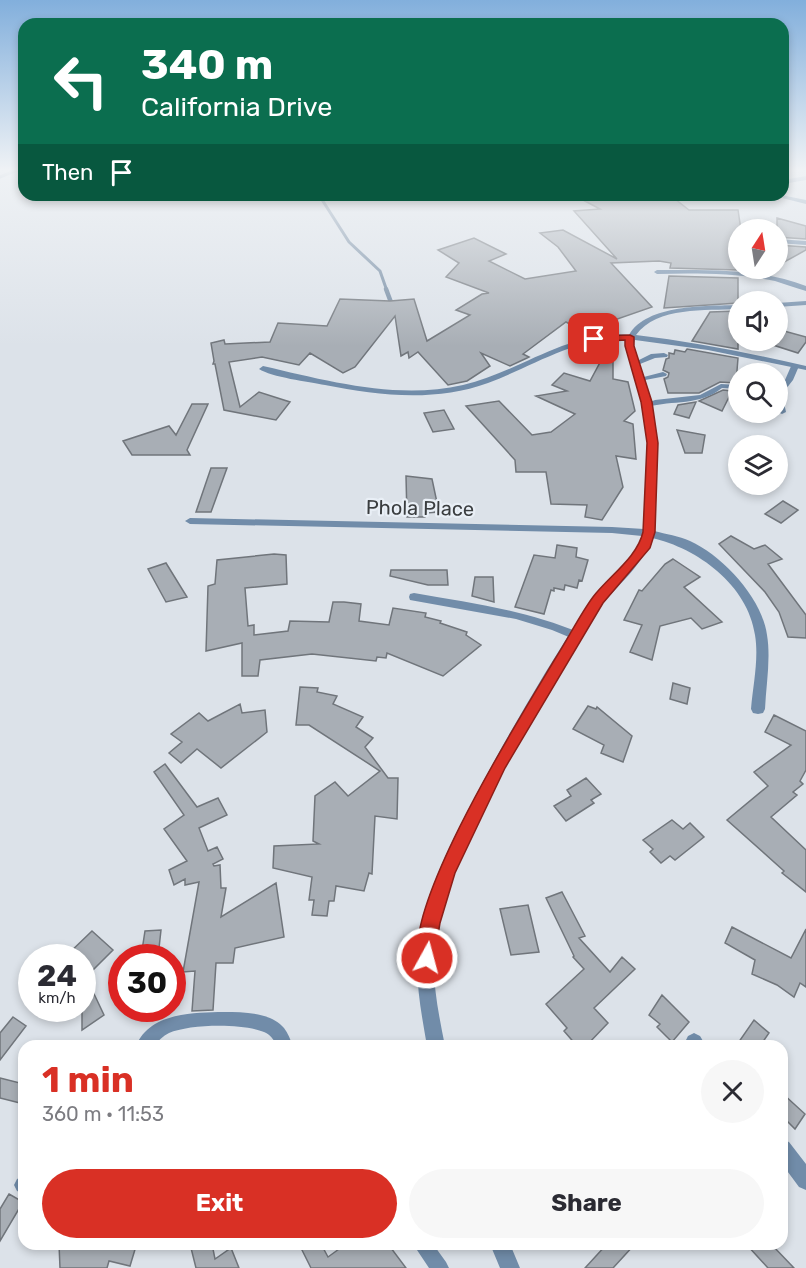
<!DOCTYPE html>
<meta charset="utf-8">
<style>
body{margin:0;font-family:Rubik,sans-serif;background:#f7f7f7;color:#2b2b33;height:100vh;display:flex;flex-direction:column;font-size:22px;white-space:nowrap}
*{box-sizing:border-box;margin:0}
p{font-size:20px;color:#7c7c81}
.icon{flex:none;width:33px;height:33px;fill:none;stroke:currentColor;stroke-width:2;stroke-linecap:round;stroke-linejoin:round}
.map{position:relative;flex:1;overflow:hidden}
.details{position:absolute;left:18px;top:1040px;width:770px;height:210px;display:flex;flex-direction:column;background:#fff;border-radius:18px;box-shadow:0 3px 9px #0003}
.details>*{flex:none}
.hud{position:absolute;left:18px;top:18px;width:771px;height:183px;border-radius:18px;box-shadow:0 3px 9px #0003;background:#0b6e4f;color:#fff;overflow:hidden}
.needle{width:39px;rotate:12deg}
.controls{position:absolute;left:728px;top:219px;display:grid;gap:12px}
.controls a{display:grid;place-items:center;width:60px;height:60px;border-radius:50%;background:#fff;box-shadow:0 3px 9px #0003;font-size:30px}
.speed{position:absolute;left:18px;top:944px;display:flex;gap:12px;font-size:30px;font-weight:700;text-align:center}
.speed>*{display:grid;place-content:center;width:78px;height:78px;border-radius:50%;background:#fff;box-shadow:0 3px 9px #0003;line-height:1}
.speed small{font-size:15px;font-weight:400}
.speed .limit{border:9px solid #d22;background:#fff;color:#111}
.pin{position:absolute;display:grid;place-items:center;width:51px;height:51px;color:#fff;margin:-26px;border-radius:12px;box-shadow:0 3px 9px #0006}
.me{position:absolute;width:66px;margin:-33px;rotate:7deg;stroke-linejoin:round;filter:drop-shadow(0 0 4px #0008)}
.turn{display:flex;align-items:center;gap:21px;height:126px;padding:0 24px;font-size:27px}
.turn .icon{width:78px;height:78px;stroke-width:2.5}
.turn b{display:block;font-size:42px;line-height:51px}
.then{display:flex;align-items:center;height:57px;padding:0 24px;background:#0003;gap:12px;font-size:22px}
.round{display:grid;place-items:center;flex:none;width:63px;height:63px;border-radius:32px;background:#f7f7f7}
.overview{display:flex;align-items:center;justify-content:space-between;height:102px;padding:0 24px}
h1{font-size:36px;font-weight:700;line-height:45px;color:#d93025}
.action{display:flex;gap:12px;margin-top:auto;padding:12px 24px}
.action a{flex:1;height:69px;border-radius:36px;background:#d93025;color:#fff;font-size:24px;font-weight:700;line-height:69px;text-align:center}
.action a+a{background:#f7f7f7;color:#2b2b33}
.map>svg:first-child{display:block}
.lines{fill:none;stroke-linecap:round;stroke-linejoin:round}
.stream-far1{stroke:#7188a0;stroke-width:3}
.stream{stroke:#7188a0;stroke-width:4.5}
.building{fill:#a8aeb5;stroke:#70757b;stroke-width:1.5}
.service{fill:#718ca9;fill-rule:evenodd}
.minor{fill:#718ca9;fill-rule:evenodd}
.route{fill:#d93025;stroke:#8d1f18;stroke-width:1.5}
.labels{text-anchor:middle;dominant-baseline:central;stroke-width:4.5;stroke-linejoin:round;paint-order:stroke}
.street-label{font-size:20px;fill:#3a3d3f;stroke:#e9eff6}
</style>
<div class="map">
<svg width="806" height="1268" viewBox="0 0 806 1268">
<rect width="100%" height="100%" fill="#dce2e9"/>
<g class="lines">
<path class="stream-far1" d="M 0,177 L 19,169
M 319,195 L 349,242 L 380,271 L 387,291"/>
<path class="stream" d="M 386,289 L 392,305"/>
</g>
<path class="building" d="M 618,195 L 626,200 L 675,199 L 689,210 L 738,210 L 741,230 L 738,230 L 738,270 L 670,268 L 671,263 L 659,261 L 611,263 L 652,307 L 583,331 L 566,322 L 523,354 L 529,357 L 527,358 L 510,366 L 481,353 L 490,366 L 467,381 L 448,385 L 418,352 L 409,358 L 408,352 L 401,356 L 395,316 L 355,367 L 343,373 L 310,353 L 299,365 L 262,357 L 229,362 L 240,407 L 259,392 L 290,402 L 276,420 L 224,410 L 215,364 L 213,364 L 214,361 L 211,343 L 224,340 L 225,344 L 270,342 L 278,323 L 327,326 L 340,299 L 390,301 L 414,299 L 427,341 L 470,315 L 456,310 L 482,294 L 489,293 L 446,277 L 459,263 L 438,250 L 474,238 L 506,254 L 489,261 L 525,279 L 576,271 L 558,247 L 540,233 L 563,230 L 617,259 L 574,211 L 600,209 L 585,201 Z
M 777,218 L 806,226 L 806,239 L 777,237 Z
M 777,245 L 806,247 L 806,250 L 777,266 Z
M 669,276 L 738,278 L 738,303 L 664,308 Z
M 738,311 L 738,349 L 692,341 L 710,312 Z
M 784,331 L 806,337 L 806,342 L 798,353 L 773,345 Z
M 611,342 L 613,342 L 613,379 L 628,382 L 635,411 L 624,421 L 633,424 L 636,459 L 616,456 L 623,487 L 602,520 L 585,517 L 587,505 L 551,504 L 546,472 L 516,472 L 515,460 L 466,406 L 499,401 L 532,435 L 551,432 L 575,414 L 536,396 L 567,391 L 552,385 L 564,373 L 590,381 Z
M 687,349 L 738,358 L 736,383 L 720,382 L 699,393 L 668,393 L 664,379 L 668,377 L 669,373 L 663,370 L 666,359 L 669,358 L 669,353 L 674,354 L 675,350 L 685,352 Z
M 723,390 L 732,391 L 722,411 L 699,401 Z
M 696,402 L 689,418 L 674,414 L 678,405 Z
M 192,404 L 208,404 L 187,450 L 190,455 L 132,455 L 123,441 L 169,426 L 176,435 Z
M 444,410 L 454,429 L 433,432 L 424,413 Z
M 677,430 L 705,435 L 702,453 L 685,453 Z
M 211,468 L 227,468 L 211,512 L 196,512 Z
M 406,476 L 432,479 L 439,512 L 425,513 L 425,517 L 407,517 Z
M 783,501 L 798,510 L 781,523 L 765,514 Z
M 731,536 L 754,549 L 765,545 L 782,559 L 768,564 L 806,615 L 806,638 L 788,637 L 779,612 L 765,592 L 719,544 Z
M 557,545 L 577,548 L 576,557 L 588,560 L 582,581 L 579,580 L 577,588 L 565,585 L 564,590 L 554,588 L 554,591 L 551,590 L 544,614 L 515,607 L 534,555 L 555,558 Z
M 274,554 L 286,555 L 287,584 L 245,588 L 248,626 L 254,625 L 254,635 L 288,631 L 290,621 L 329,622 L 333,602 L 344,602 L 361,604 L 359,621 L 389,625 L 393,608 L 426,613 L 425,617 L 441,621 L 440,623 L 467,632 L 466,635 L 481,645 L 443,676 L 387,653 L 386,658 L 377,657 L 376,661 L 312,654 L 260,660 L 258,676 L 242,676 L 242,643 L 206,651 L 208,586 L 215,584 L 217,560 Z
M 673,559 L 700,577 L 684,587 L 722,622 L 702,629 L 691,618 L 660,626 L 652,660 L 630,652 L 642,625 L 624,620 L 639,590 L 642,591 L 665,564 Z
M 166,563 L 187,597 L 166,602 L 148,569 Z
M 391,570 L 447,570 L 448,585 L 428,585 L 390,576 Z
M 475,577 L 493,577 L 494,602 L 472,596 Z
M 673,683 L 690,688 L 687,704 L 670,699 Z
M 300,687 L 318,688 L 317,692 L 337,696 L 333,704 L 363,717 L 356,727 L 373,738 L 365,747 L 388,778 L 398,778 L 397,819 L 375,816 L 372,874 L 369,873 L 364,891 L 336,886 L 334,901 L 329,901 L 327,916 L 312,915 L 314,900 L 309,900 L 312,877 L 273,868 L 274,846 L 319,844 L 313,841 L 315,796 L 335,782 L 348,796 L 380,771 L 309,725 L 296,725 Z
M 240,704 L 242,713 L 265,710 L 267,732 L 221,768 L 197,749 L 181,763 L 169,753 L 182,742 L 171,734 L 199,713 L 208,721 Z
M 588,706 L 596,709 L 597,707 L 632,736 L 623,762 L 601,753 L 604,745 L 573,729 Z
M 774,715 L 806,731 L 806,770 L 800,781 L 803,784 L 793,792 L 797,795 L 771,817 L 806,850 L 806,892 L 782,873 L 784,871 L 727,820 L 768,786 L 754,772 L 791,745 L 765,732 Z
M 165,764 L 197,807 L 218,798 L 227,815 L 199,828 L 208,851 L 217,847 L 223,859 L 213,864 L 214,866 L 220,865 L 221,888 L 226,888 L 221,917 L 276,883 L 284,937 L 235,948 L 233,963 L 216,963 L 213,1010 L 192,1011 L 195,971 L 183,972 L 199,882 L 185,885 L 185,879 L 174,885 L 169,870 L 187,861 L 164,829 L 184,815 L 154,772 Z
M 586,778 L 601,794 L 591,800 L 594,803 L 566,821 L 554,806 L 571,796 L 567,790 Z
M 672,820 L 683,829 L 690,823 L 704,837 L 675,860 L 670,856 L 661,863 L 650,852 L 653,849 L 643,840 Z
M 562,892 L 585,936 L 579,938 L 610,972 L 622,957 L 635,969 L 594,1008 L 608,1023 L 586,1046 L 577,1046 L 564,1031 L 567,1028 L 546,1004 L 584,969 L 573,957 L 574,956 L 546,898 Z
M 528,905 L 539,952 L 511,955 L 500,909 Z
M 732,927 L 791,958 L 806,929 L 806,987 L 800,983 L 794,997 L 777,985 L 752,974 L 755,960 L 725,943 Z
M 161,930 L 158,957 L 141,957 L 145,931 Z
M 92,931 L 113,950 L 86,977 L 104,1015 L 82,1030 L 82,957 L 65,957 Z
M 662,995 L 689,1022 L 672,1042 L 657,1027 L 660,1024 L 649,1015 Z
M 13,1017 L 26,1026 L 0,1060 L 0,1033 Z
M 754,1020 L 769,1033 L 760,1046 L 736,1046 Z
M 0,1078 L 24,1084 L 24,1104 L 0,1098 Z
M 782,1093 L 805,1114 L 795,1129 L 782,1116 Z
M 9,1194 L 23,1202 L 0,1241 L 0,1209 Z
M 59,1244 L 125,1244 L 136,1246 L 130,1266 L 109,1261 L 107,1268 L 60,1268 Z
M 190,1244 L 212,1244 L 215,1259 L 231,1248 L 239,1268 L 196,1268 Z
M 299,1244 L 321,1244 L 328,1257 L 346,1244 L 388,1244 L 406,1268 L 311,1268 Z
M 607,1244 L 635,1244 L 613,1268 L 585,1268 Z
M 746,1244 L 771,1244 L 794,1268 L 768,1268 Z"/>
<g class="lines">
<path class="service" d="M 664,353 L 668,355 L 667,357 L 655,358 L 635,366 L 631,364 L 651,354 Z
M 792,364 L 799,366 L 793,380 L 782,394 L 786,412 L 782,414 L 778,412 L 777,390 L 785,380 Z
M 663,372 L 667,374 L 666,376 L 640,381 L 636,379 Z
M 721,384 L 738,385 L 738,389 L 722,388 C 700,406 673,400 647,407 L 643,405 L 655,400 L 700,395 Z
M 750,412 L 758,412 L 754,419 L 751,419 L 747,417 Z
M 414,593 C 471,603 526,610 580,633 L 581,636 L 576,640 L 552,630 L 516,619 L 410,600 L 409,597 L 410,594 Z
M 218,1012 C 238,1012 270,1011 284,1028 C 288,1033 290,1039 293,1046 L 277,1046 C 274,1040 270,1034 264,1032 C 243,1023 189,1024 169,1033 C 163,1036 158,1041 154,1046 L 136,1046 C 149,1014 189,1013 218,1012 Z
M 23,1176 L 24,1176 L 24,1194 L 17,1191 L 14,1185 L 17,1179 Z
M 413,1244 L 433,1244 L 446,1262 L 449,1268 L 429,1268 Z"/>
<path class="minor" d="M 806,176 L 806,180 L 783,184 L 783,180 Z
M 770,195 L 781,195 L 806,200 L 806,204 Z
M 777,239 L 806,241 L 806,245 L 777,243 Z
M 673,270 C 718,270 764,270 806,286 L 806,291 C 795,288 785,284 775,281 C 736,273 696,273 657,274 L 654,272 L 657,270 Z
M 806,301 L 806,305 L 777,307 L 777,303 Z
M 738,305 L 738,309 C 706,311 657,306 636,335 C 694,342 750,353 806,366 L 806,370 L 708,350 L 635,340 L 633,346 L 651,402 L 657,443 L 654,531 C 666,534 679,536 690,541 C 723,556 762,598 767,635 C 771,659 766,685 765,709 L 763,713 L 758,714 L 753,713 L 751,709 C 753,685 759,659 755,635 C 748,585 697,548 652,538 C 641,570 611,589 593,617 C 555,677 519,739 487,802 C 465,847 441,892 435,942 C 431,977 438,1011 445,1046 L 427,1046 C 421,1011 414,977 419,942 C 426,889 452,841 476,795 C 509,732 546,670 584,611 C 602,585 631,567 642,536 L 612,533 L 190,524 L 185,521 L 190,518 L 612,527 L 644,529 L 647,443 L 643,402 L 625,346 L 627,339 C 577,336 534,366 488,383 C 436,402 379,396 325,385 C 309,382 271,377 259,369 L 263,366 C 328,381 397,400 463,385 C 520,372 568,330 629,335 C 647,304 706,306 738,305 Z
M 694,1033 L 700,1036 L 706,1046 L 687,1046 L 685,1042 L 688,1036 Z
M 782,1139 L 789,1142 L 806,1164 L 806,1190 L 799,1187 L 782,1164 Z
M 490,1244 L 510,1244 L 520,1268 L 500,1268 Z"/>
</g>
<linearGradient id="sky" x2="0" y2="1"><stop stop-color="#82afdc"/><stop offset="0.49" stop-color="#eff2f5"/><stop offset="1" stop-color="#eff2f5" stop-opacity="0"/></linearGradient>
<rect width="806" height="346" fill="url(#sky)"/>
<path class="route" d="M 630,335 L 634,337 L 634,346 L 652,402 L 658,443 L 655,532 L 650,548 L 603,603 L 505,768 L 455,873 L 440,923 L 433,965 L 427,967 L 420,965 C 398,911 524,711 555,659 C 568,639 579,616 593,597 C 609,576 637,558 643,532 L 647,443 L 641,402 L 625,346 L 625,340 L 594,342 L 590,339 L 594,336 Z"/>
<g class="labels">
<g class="street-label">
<text transform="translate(420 508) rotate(1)">Phola Place</text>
</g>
</g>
</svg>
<div class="controls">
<a><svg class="needle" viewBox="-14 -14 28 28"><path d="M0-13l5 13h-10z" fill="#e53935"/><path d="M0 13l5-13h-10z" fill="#7c7c81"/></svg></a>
<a><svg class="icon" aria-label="sound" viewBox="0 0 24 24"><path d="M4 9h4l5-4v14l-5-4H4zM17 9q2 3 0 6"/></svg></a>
<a><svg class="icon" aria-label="search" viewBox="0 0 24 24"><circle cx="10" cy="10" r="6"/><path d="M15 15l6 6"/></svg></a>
<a><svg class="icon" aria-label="layers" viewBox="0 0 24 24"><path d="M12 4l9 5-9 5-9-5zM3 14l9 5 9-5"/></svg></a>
</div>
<div class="speed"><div>24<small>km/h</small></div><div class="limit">30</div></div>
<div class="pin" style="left:594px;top:339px;background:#d93025"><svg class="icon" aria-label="arrive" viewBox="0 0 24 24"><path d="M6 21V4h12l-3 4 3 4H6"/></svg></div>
<svg class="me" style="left:427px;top:958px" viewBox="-20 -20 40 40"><circle r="17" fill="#d93025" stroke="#fff" stroke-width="3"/><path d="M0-11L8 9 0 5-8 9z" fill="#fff"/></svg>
<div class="hud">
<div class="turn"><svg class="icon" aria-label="left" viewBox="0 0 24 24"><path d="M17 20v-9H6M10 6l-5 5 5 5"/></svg><div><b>340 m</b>California Drive</div></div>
<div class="then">Then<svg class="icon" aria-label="arrive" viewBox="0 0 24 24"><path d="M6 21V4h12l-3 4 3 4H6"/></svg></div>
</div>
<section class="details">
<div class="overview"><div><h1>1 min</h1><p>360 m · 11:53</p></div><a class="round"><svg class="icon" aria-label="close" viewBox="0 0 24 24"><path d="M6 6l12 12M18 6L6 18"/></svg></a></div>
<div class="action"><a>Exit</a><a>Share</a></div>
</section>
</div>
